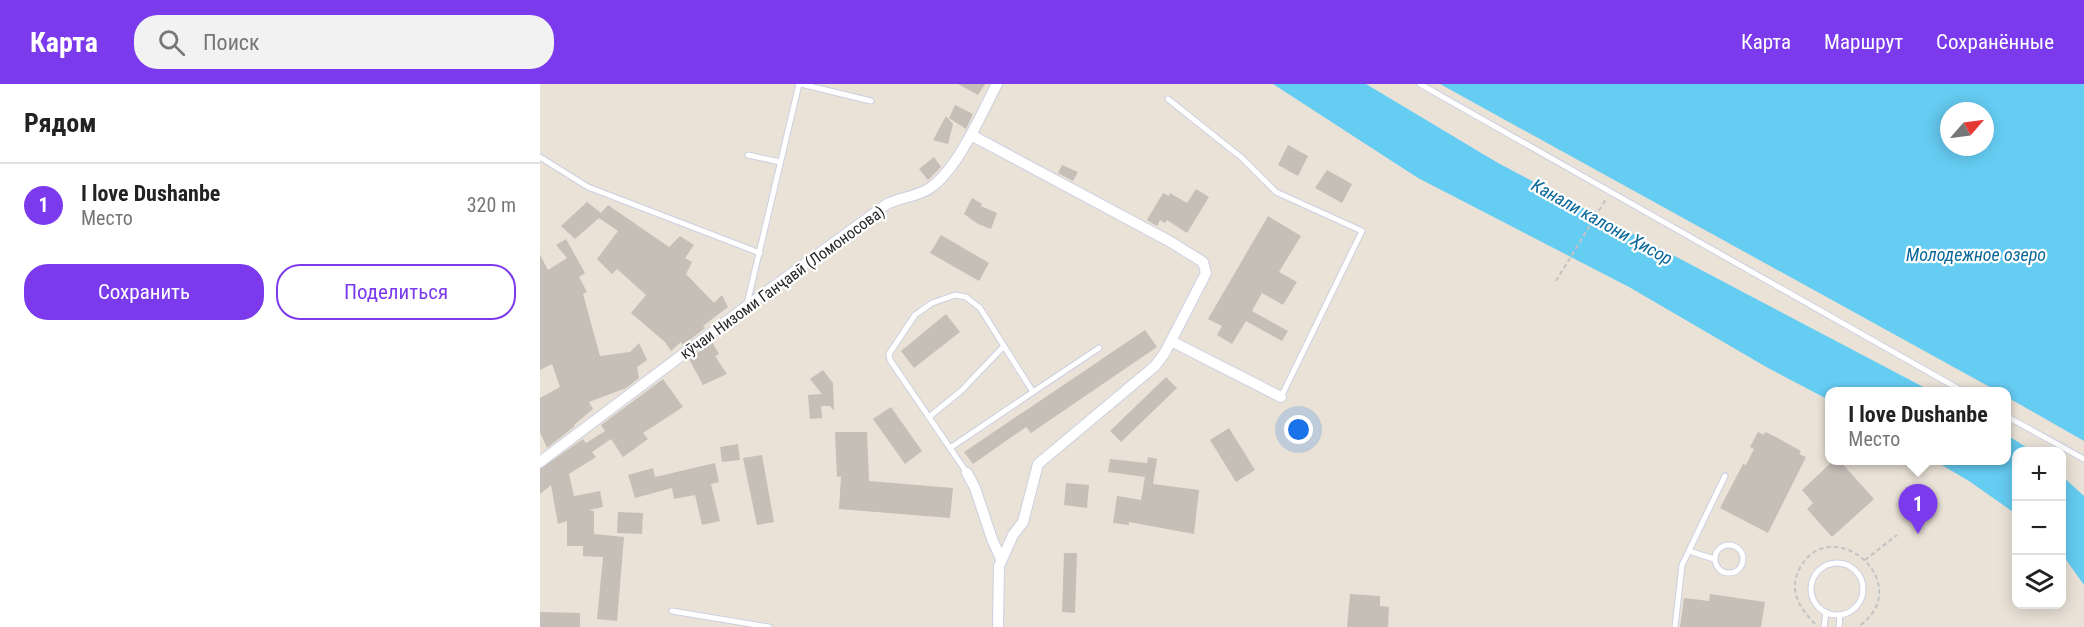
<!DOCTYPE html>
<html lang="ru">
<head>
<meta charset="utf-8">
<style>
  body { margin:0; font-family:"Roboto Condensed",sans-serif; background:#f2f2f2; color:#222 }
  .controls { position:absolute; right:18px; bottom:18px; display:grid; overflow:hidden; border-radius:12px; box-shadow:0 3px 15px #0003 }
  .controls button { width:54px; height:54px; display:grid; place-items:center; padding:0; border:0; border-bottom:2px solid #e0e0e0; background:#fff; color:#222; font:30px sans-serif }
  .compass { position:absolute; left:1400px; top:18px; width:54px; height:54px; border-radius:50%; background:#fff; box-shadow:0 3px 15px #0003; rotate:62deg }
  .you { position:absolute; left:759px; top:346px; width:21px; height:21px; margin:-15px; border:4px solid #fff; border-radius:50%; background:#1a73e8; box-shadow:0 0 0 9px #1a73e833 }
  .badge { display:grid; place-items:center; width:39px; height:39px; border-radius:50%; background:#7c3aed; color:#fff; font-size:20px; font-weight:700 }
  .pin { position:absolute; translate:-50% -50px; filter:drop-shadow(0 2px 3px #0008) }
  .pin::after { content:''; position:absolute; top:32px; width:21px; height:18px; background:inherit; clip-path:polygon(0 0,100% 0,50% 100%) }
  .popup { position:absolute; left:1285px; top:303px; width:186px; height:78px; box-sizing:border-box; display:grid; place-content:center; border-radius:12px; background:#fff; filter:drop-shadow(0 2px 4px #0005); font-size:20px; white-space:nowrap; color:#767676 }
  .popup b { font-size:22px; color:#222 }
  .popup::after { content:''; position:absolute; left:50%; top:100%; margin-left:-12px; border:12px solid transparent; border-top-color:#fff }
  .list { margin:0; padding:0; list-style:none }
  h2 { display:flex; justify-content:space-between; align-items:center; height:78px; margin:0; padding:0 24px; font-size:26px }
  h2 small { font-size:20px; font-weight:400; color:#767676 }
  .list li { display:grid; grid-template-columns:39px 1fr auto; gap:18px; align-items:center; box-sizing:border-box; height:84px; padding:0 24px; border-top:2px solid #e0e0e0 }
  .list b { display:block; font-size:22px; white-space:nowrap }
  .list p { margin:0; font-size:20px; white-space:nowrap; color:#767676 }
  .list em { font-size:20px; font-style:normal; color:#767676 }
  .actions { display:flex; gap:12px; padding:18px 24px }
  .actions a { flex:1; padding:14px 0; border:2px solid #7c3aed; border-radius:24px; text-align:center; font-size:21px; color:#7c3aed }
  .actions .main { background:#7c3aed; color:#fff }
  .icon { flex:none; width:33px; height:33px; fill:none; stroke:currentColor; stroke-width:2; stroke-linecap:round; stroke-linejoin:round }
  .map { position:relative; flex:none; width:1544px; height:543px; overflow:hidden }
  header { display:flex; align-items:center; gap:36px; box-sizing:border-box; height:84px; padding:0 30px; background:#7c3aed; color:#fff }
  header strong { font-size:28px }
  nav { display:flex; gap:33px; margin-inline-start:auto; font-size:21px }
  .search { width:420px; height:54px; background:#f2f2f2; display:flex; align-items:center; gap:15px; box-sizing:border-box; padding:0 21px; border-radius:24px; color:#767676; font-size:22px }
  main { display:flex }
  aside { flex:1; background:#fff }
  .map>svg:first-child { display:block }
  .water { fill:#65ccf2; fill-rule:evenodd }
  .building { fill:#c5bfb7 }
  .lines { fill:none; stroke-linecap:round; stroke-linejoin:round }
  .service-casing { stroke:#ccd0e1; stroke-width:7 }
  .minor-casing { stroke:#ccd0e1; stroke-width:12 }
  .path { stroke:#c3c3c3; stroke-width:2; stroke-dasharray:4.5 3; stroke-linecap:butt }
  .service { stroke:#fff; stroke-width:5 }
  .minor { stroke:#fff; stroke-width:10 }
  .labels { text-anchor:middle; stroke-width:4.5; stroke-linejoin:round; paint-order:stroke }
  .street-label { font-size:16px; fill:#272727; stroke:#fff }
  .water-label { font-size:18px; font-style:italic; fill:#096799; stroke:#fff }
</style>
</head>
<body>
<header>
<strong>Карта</strong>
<div class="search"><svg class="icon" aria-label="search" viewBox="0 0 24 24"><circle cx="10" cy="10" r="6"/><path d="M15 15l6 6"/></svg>Поиск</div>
<nav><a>Карта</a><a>Маршрут</a><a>Сохранённые</a></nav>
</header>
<main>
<aside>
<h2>Рядом<small></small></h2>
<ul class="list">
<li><span class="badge">1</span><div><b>I love Dushanbe</b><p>Место</p></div><em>320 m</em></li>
</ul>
<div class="actions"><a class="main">Сохранить</a><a>Поделиться</a></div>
</aside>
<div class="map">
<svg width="1544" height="543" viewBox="0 0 1544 543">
  <rect width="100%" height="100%" fill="#eae2d7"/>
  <!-- water -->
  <g class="water">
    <polygon points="733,0 826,0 958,79 1391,307 1290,308 1289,316 1228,284 1089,203 878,94"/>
    <path d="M 900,0 L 1544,0 L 1544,357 L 1467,313 L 1466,308 L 1457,307 ZM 1409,27 L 1445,27 L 1445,63 L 1409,63 Z"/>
    <polygon points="1467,351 1492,367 1476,368 1476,430 1429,397 1395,377 1466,376"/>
    <polygon points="1522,392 1544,412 1544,501 1522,470"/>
  </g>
  <!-- building -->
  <g class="building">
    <polygon points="418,0 445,0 438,11"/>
    <polygon points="415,21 433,30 426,45 409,34"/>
    <polygon points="406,32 413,40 408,60 393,56"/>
    <polygon points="748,61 768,72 758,92 738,81"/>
    <polygon points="394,73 401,83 388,96 379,85"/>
    <polygon points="522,81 538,88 533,97 518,89"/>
    <polygon points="787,86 812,100 802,119 775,104"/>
    <polygon points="656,105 669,113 647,149 627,136 625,139 620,136 617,142 607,136 623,109 629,112 630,109 647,119"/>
    <polygon points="432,114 442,120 441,122 457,129 451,145 438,140 424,130"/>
    <polygon points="47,118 61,129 68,121 129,163 140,152 154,161 145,174 152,178 146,190 174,219 182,211 188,223 163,242 165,244 143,261 141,258 131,267 125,258 91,229 106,211 77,185 72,190 57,175 78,147 59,134 35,155 21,142"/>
    <polygon points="728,132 761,152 739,188 757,198 743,221 722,209 712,227 748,247 742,257 706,237 692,260 677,251 682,242 668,235"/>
    <polygon points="401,151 449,179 439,197 390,169"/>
    <polygon points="26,155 45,189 39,193 47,208 43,210 60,272 90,268 99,259 107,276 97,283 99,294 86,304 49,318 53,325 34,341 35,342 7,364 0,348 0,314 20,303 12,280 0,286 0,171 8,186 27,174 16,161"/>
    <polygon points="406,230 420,248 374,284 361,267"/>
    <polygon points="605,246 617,263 491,349 486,343 433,380 424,368"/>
    <polygon points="172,258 179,270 175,272 187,290 163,301 149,275"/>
    <polygon points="283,286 293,299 294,327 290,322 281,322 282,334 270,335 268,311 282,310 270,295"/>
    <polygon points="626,293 637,304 581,358 570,347"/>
    <polygon points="123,295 143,323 103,349 108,355 83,373 71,355 52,368 56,373 29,390 34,412 60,407 63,423 49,426 54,427 54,450 84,453 77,537 57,535 63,473 43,472 43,462 27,462 27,437 18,440 11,401 0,410 0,385 43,355 46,359 65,347 61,341"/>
    <polygon points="351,323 382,367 365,380 333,335"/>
    <polygon points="689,344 715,386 696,398 670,356"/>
    <polygon points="295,348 327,348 329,397 413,404 410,434 299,425 301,392 297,393"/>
    <polygon points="1218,348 1224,351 1225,348 1234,352 1261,367 1259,370 1266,373 1228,449 1180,424 1203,380 1206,381 1214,365 1210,363"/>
    <polygon points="198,360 200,376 182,378 180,363"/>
    <polygon points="222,371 234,438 217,441 203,374"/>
    <polygon points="608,373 617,375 613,400 659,406 654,450 589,438 589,441 573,439 577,412 601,416 605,393 568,388 570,375 607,379"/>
    <polygon points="1294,376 1299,376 1334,415 1292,453 1267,425 1273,419 1262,406"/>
    <polygon points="175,379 179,398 171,400 180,437 162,441 155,411 134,415 132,404 95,414 88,391 113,384 115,393"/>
    <polygon points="526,399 549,401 547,424 524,421"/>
    <polygon points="78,428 103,429 102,450 77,449"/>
    <polygon points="524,469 537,469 535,529 522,528"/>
    <polygon points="810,510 840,512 840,522 849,523 848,543 807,543"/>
    <polygon points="1170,510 1225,518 1221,543 1140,543 1144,514 1169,517"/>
    <polygon points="0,528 40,529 40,543 0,543"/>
  </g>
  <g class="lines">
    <defs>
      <g id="service">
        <polyline points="261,0 331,17"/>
        <polyline points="880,0 1424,308"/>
        <polyline points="628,15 702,74 736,108 822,147 741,313"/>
        <polyline points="208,71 240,78"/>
        <polyline points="0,73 48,103 220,169"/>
        <polyline points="207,220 259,0"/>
        <polyline points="493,308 559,264"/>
        <polyline points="1466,332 1544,375"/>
        <polyline points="389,333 421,307 464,262"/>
        <polyline points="410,364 493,308 440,224 426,213 415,211 392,219 375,231 349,270 350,276 427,389"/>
        <circle cx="1189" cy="475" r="14"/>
        <polyline points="1149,467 1174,475"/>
        <circle cx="1297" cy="505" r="26"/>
        <polyline points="132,527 229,543"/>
        <polyline points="1135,543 1142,481 1185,392"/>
        <polyline points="1284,543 1286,528"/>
        <polyline points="1299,543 1300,531"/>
      </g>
      <g id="minor">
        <polyline points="431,51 629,157 663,178 666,189 631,257"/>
        <path d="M 0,378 L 207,222 L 347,120 C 361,113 377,113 390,104 C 418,85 441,30 457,0"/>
        <polyline points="427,389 435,404 452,455 461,475"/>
        <polyline points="458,543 459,482 473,451 483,438 498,380 615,282 624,270 631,257 741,313"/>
      </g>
    </defs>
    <!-- service casing -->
    <use href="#service" class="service-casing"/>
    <!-- minor casing -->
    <use href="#minor" class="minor-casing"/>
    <!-- path -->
    <g class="path">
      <polyline points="1016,197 1066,115"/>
      <polyline points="1325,476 1357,451"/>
      <path d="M 1275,540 C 1261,525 1249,509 1258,488 C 1287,423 1381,499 1318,543"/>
    </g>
    <!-- service -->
    <use href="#service" class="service"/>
    <!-- minor -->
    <use href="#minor" class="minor"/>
  </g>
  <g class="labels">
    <!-- street labels -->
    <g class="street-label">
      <text transform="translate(242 198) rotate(-36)" y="6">кӯчаи Низоми Ганҷавӣ (Ломоносова)</text>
    </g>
    <!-- water labels -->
    <g class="water-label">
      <text transform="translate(1062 138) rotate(29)" y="6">Канали калони Ҳисор</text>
      <text x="1436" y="177">Молодежное озеро</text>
    </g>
  </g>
</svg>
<div class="controls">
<button>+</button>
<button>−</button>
<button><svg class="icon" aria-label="layers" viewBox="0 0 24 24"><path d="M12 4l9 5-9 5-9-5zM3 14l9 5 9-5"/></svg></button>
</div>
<svg class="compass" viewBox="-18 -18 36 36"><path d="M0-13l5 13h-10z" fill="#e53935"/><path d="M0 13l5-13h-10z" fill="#767676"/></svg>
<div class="you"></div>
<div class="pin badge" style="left:1378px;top:450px">1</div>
<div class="popup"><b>I love Dushanbe</b>Место</div>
</div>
</main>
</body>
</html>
